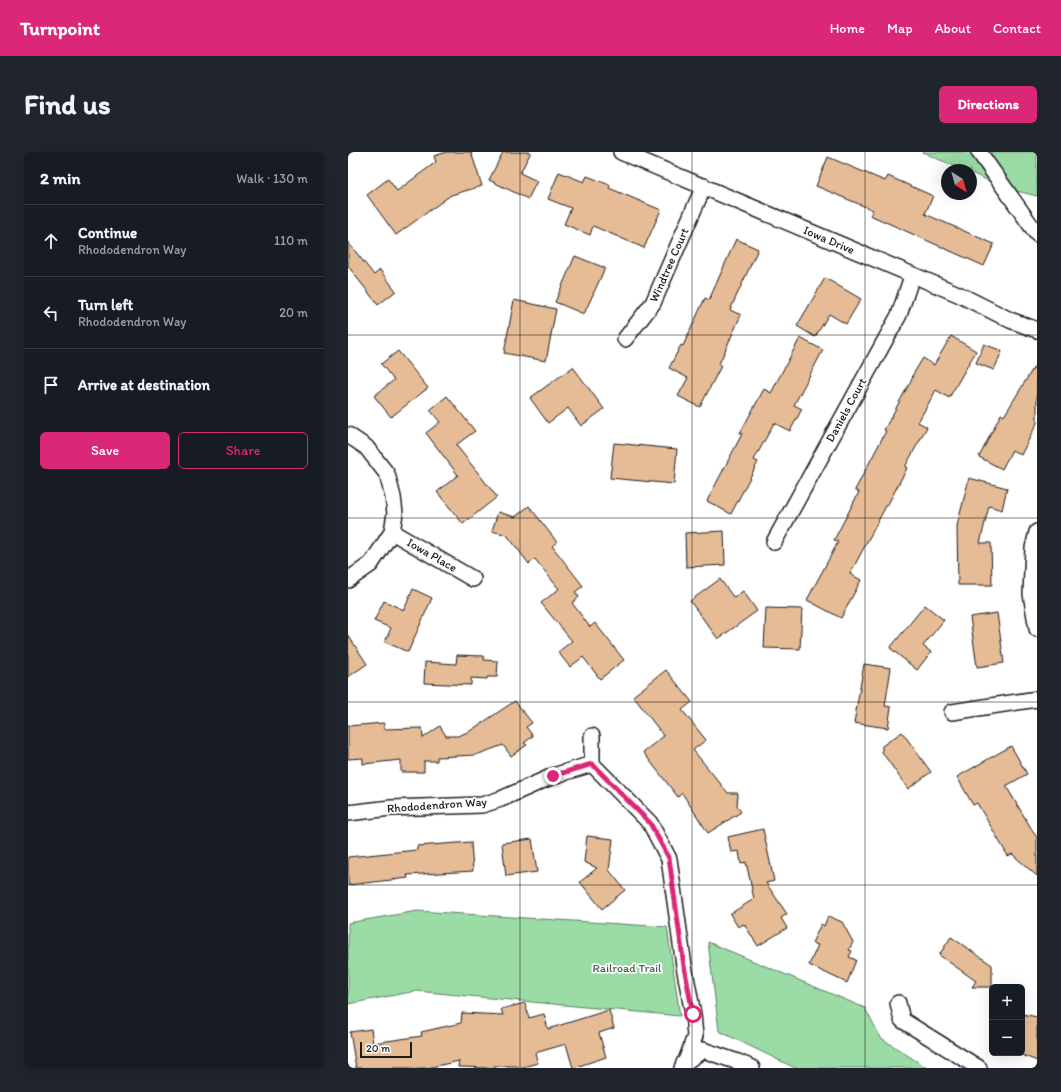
<!DOCTYPE html>
<html lang="en">
<head>
<meta charset="utf-8">
<style>
  body { margin:0; font-family:Itim,sans-serif; background:#20242c; color:#f1f3f6 }
  .controls { position:absolute; right:12px; bottom:12px; display:grid; overflow:hidden; border-radius:6px; box-shadow:0 4px 16px #0002 }
  .controls button { width:36px; height:36px; display:grid; place-items:center; padding:0; border:0; border-bottom:1px solid #363941; background:#171b24; color:#f1f3f6; font:20px sans-serif }
  .compass { position:absolute; left:593px; top:12px; width:36px; height:36px; border-radius:50%; background:#171b24; box-shadow:0 4px 16px #0002; rotate:143deg }
  .scale { position:absolute; left:12px; bottom:10px; width:52px; box-sizing:border-box; padding-left:4px; border:2px solid #1c1c1c; border-top:0; font-size:11px; line-height:14px; white-space:nowrap; color:#1c1c1c; -webkit-text-stroke:3px #fff; paint-order:stroke }
  .stop { position:absolute; width:12px; height:12px; margin:-9px; border:3px solid #db2777; border-radius:50%; background:#fff }
  .stop.end { background:#db2777; border-color:#fff; box-shadow:0 1px 4px #0008 }
  .list { margin:0; padding:0; list-style:none }
  h2 { display:flex; justify-content:space-between; align-items:center; height:52px; margin:0; padding:0 16px; font-size:17px }
  h2 small { font-size:13px; font-weight:400; color:#9ea1a6 }
  .list li { display:grid; grid-template-columns:26px 1fr auto; gap:12px; align-items:center; box-sizing:border-box; height:72px; padding:0 16px; border-top:1px solid #363941 }
  .list b { display:block; font-size:15px; white-space:nowrap }
  .list p { margin:0; font-size:13px; white-space:nowrap; color:#9ea1a6 }
  .list em { font-size:13px; font-style:normal; color:#9ea1a6 }
  .actions { display:flex; gap:8px; padding:12px 16px }
  .actions a { flex:1; padding:9px 0; border:1px solid #db2777; border-radius:6px; text-align:center; font-size:14px; color:#db2777 }
  .actions .main { background:#db2777; color:#fff }
  .icon { flex:none; width:22px; height:22px; fill:none; stroke:currentColor; stroke-width:2; stroke-linecap:round; stroke-linejoin:round }
  .map { position:relative; flex:none; width:689px; height:916px; overflow:hidden; border-radius:6px }
  header { display:flex; align-items:center; gap:24px; box-sizing:border-box; height:56px; padding:0 20px; background:#db2777; color:#fff }
  header strong { font-size:19px }
  nav { display:flex; gap:22px; margin-inline-start:auto; font-size:14px }
  .intro { display:flex; align-items:center; justify-content:space-between; box-sizing:border-box; height:96px; padding:0 24px }
  h1 { margin:0; font-size:28px }
  .button { padding:10px 18px; border-radius:6px; background:#db2777; color:#fff; font-size:14px; font-weight:700 }
  main { display:flex; gap:24px; padding:0 24px }
  aside { flex:1; background:#171b24; border-radius:6px; box-shadow:0 4px 16px #0002 }
  .map>svg:first-child { display:block }
  .green { fill:#9bdca6; stroke:#5c7c61 }
  .building { fill:#e6bc96; stroke:#1c1c1c }
  .lines { fill:none; stroke-linecap:round; stroke-linejoin:round }
  .street-casing { stroke:#1c1c1c; stroke-width:18 }
  .street { stroke:#fff; stroke-width:15 }
  .route { stroke:#db2777; stroke-width:5 }
  .grid { fill:none; stroke:#1c1c1c; stroke-width:1; stroke-opacity:0.55 }
  .labels { text-anchor:middle; stroke-width:3.5; stroke-linejoin:round; paint-order:stroke }
  .street-label { font-size:12px; fill:#1c1c1c; stroke:#fff }
  .park-label { font-size:12px; fill:#485f4c; stroke:#fff }
</style>
</head>
<body>
<header>
<strong>Turnpoint</strong>
<nav><a>Home</a><a>Map</a><a>About</a><a>Contact</a></nav>
</header>
<div class="intro"><h1>Find us</h1><a class="button">Directions</a></div>
<main>
<aside>
<h2>2 min<small>Walk · 130 m</small></h2>
<ul class="list">
<li><svg class="icon" aria-label="ahead" viewBox="0 0 24 24"><path d="M12 20V5M6 11l6-6 6 6"/></svg><div><b>Continue</b><p>Rhododendron Way</p></div><em>110 m</em></li>
<li><svg class="icon" aria-label="left" viewBox="0 0 24 24"><path d="M17 20v-9H6M10 6l-5 5 5 5"/></svg><div><b>Turn left</b><p>Rhododendron Way</p></div><em>20 m</em></li>
<li><svg class="icon" aria-label="arrive" viewBox="0 0 24 24"><path d="M6 21V4h12l-3 4 3 4H6"/></svg><div><b>Arrive at destination</b></div></li>
</ul>
<div class="actions"><a class="main">Save</a><a>Share</a></div>
</aside>
<div class="map">
<svg width="689" height="916" viewBox="0 0 689 916">
  <rect width="100%" height="100%" fill="#fff"/>
  <filter id="ink" filterUnits="userSpaceOnUse"><feTurbulence type="fractalNoise" baseFrequency=".025" numOctaves="2"/><feDisplacementMap in="SourceGraphic" scale="8" xChannelSelector="R" yChannelSelector="G"/><feConvolveMatrix kernelMatrix="1 2 1 2 8 2 1 2 1" color-interpolation-filters="sRGB"/></filter>
  <g filter="url(#ink)">
    <!-- green -->
    <g class="green">
      <polygon points="574,0 689,0 689,44 657,36 623,21 623,18 615,18"/>
      <polygon points="69,759 319,775 332,864 68,839 0,852 0,771"/>
      <polygon points="360,790 517,856 533,886 579,916 447,916 371,879"/>
    </g>
    <!-- building -->
    <g class="building">
      <polygon points="99,0 123,0 134,34 103,43 48,83 19,43 40,27 49,39 88,10 86,4"/>
      <polygon points="155,0 183,0 172,21 189,29 180,47 141,28"/>
      <polygon points="480,5 537,29 540,24 585,44 577,62 646,92 636,114 522,63 525,58 468,34"/>
      <polygon points="211,20 236,30 239,24 262,33 261,36 313,58 296,96 245,74 242,83 216,72 223,56 200,47"/>
      <polygon points="388,87 410,97 382,158 393,163 371,212 373,214 352,255 330,244 340,226 321,216 333,193 335,194 357,146 361,148"/>
      <polygon points="0,90 26,123 32,118 48,139 30,153 0,114"/>
      <polygon points="227,104 257,116 236,162 207,150"/>
      <polygon points="477,126 513,147 498,172 481,162 467,185 449,174"/>
      <polygon points="166,148 208,157 198,209 156,201"/>
      <polygon points="603,184 628,199 601,246 588,238 570,270 579,275 557,315 559,316 539,354 538,354 502,422 513,428 493,466 459,448 490,390 486,388 511,340 507,338 538,279 536,278 565,225 564,224 575,206 586,213"/>
      <polygon points="452,186 475,198 446,253 454,257 442,279 426,271 406,308 410,310 383,362 359,349 394,282 392,281 416,237 423,241"/>
      <polygon points="636,192 654,199 646,218 628,211"/>
      <polygon points="50,199 80,236 43,265 26,244 46,228 33,212"/>
      <polygon points="689,210 689,271 673,303 664,298 654,317 631,305 653,262 656,264"/>
      <polygon points="225,215 256,257 233,274 220,256 200,271 182,246"/>
      <polygon points="99,244 127,279 108,293 149,345 115,372 89,340 110,323 78,281 92,270 82,258"/>
      <polygon points="266,291 329,297 326,332 262,326"/>
      <polygon points="621,326 659,336 654,358 641,354 632,391 643,391 644,433 610,433 609,374"/>
      <polygon points="181,354 209,390 204,394 235,434 227,440 231,445 224,451 242,475 247,471 276,508 252,527 235,505 222,515 210,500 224,489 193,451 211,437 187,407 181,412 159,383 144,379 150,360 167,365"/>
      <polygon points="376,379 377,413 338,415 337,381"/>
      <polygon points="372,427 386,446 395,439 409,459 370,487 342,449"/>
      <polygon points="65,437 84,446 60,500 37,490 43,476 26,469 36,449 56,458"/>
      <polygon points="577,453 596,468 575,494 583,500 569,518 542,496"/>
      <polygon points="418,456 454,457 452,497 416,496"/>
      <polygon points="649,461 656,511 629,515 622,465"/>
      <polygon points="0,483 19,512 0,525"/>
      <polygon points="109,503 136,504 136,508 150,509 149,525 139,525 139,527 123,526 123,533 76,531 77,510 108,512"/>
      <polygon points="516,512 543,516 537,554 543,555 540,576 506,571"/>
      <polygon points="318,518 344,550 334,558 358,588 345,598 380,641 390,641 389,654 393,660 360,681 334,641 330,645 295,600 316,584 285,544"/>
      <polygon points="167,549 184,571 178,575 185,584 176,591 179,593 163,604 155,593 128,603 89,605 89,609 76,609 76,620 53,620 53,608 15,612 15,606 0,607 0,574 36,571 36,577 74,576 75,586 92,574 98,584 110,584 122,579"/>
      <polygon points="554,580 583,620 560,637 534,600 534,594"/>
      <polygon points="663,594 679,622 658,634 689,686 689,724 664,702 660,704 629,651 625,653 609,625"/>
      <polygon points="415,677 426,729 418,731 439,762 433,766 439,776 410,794 396,772 390,775 382,762 406,747 398,710 393,712 391,699 383,700 380,685"/>
      <polygon points="239,684 265,687 261,718 277,738 254,757 232,730 249,716 236,710"/>
      <polygon points="184,687 189,720 158,724 154,691"/>
      <polygon points="123,690 125,719 59,723 60,726 0,733 0,705 69,698 69,694"/>
      <polygon points="480,764 494,770 505,790 501,798 504,799 501,805 508,808 499,831 461,813 470,793 464,791 473,772 476,774"/>
      <polygon points="603,785 644,813 644,835 624,835 628,829 591,803"/>
      <polygon points="177,851 181,866 196,862 200,877 261,858 266,876 251,881 258,905 225,916 218,892 187,901 190,911 171,916 169,914 146,914 146,916 110,915 111,909 79,916 8,916 2,880 23,877 25,891 74,884 73,880 113,871 114,861 155,863 153,857"/>
      <polygon points="674,862 689,865 689,909 674,903"/>
    </g>
    <g class="lines">
      <defs>
        <g id="street">
          <polyline points="273,0 610,142 662,168 689,178"/>
          <polyline points="631,0 689,82"/>
          <polyline points="277,187 305,151 356,34"/>
          <polyline points="0,283 18,295 39,322 45,345 47,361 44,380 23,412 0,428"/>
          <polyline points="44,380 125,427"/>
          <polyline points="689,380 685,396 683,442 689,477"/>
          <polyline points="426,390 551,163 564,124"/>
          <polyline points="604,560 689,547"/>
          <polyline points="244,584 244,612"/>
          <polyline points="0,661 43,656 134,653 153,647 205,624 244,612 302,671 321,707 336,814 345,862 347,884 338,909 334,916"/>
          <polyline points="550,851 554,868 631,916"/>
          <polyline points="336,911 355,898 390,910 404,916"/>
        </g>
      </defs>
      <!-- street casing -->
      <use href="#street" class="street-casing"/>
      <!-- street -->
      <use href="#street" class="street"/>
    </g>
  </g>
  <g class="lines" filter="url(#ink)">
    <!-- route -->
    <polyline class="route" points="205,624 244,612 302,671 321,706 336,814 345,862"/>
  </g>
  <!-- grid -->
  <path class="grid" d="M 172,0 L 172,916M 344,0 L 344,916M 517,0 L 517,916M 0,183 L 689,183M 0,366 L 689,366M 0,550 L 689,550M 0,733 L 689,733"/>
  <g class="labels">
    <!-- street labels -->
    <g class="street-label">
      <text transform="translate(481 88) rotate(23)" y="4">Iowa Drive</text>
      <text transform="translate(321 113) rotate(-66)" y="4">Windtree Court</text>
      <text transform="translate(498 258) rotate(-61)" y="4">Daniels Court</text>
      <text transform="translate(84 403) rotate(30)" y="4">Iowa Place</text>
      <text transform="translate(89 653) rotate(-4)" y="4">Rhododendron Way</text>
    </g>
    <!-- park labels -->
    <g class="park-label">
      <text x="279" y="820">Railroad Trail</text>
    </g>
  </g>
</svg>
<div class="controls">
<button>+</button>
<button>−</button>
</div>
<svg class="compass" viewBox="-18 -18 36 36"><path d="M0-13l5 13h-10z" fill="#e53935"/><path d="M0 13l5-13h-10z" fill="#9ea1a6"/></svg>
<div class="scale">20 m</div>
<div class="stop" style="left:345px;top:862px"></div>
<div class="stop end" style="left:205px;top:624px"></div>
</div>
</main>
</body>
</html>
